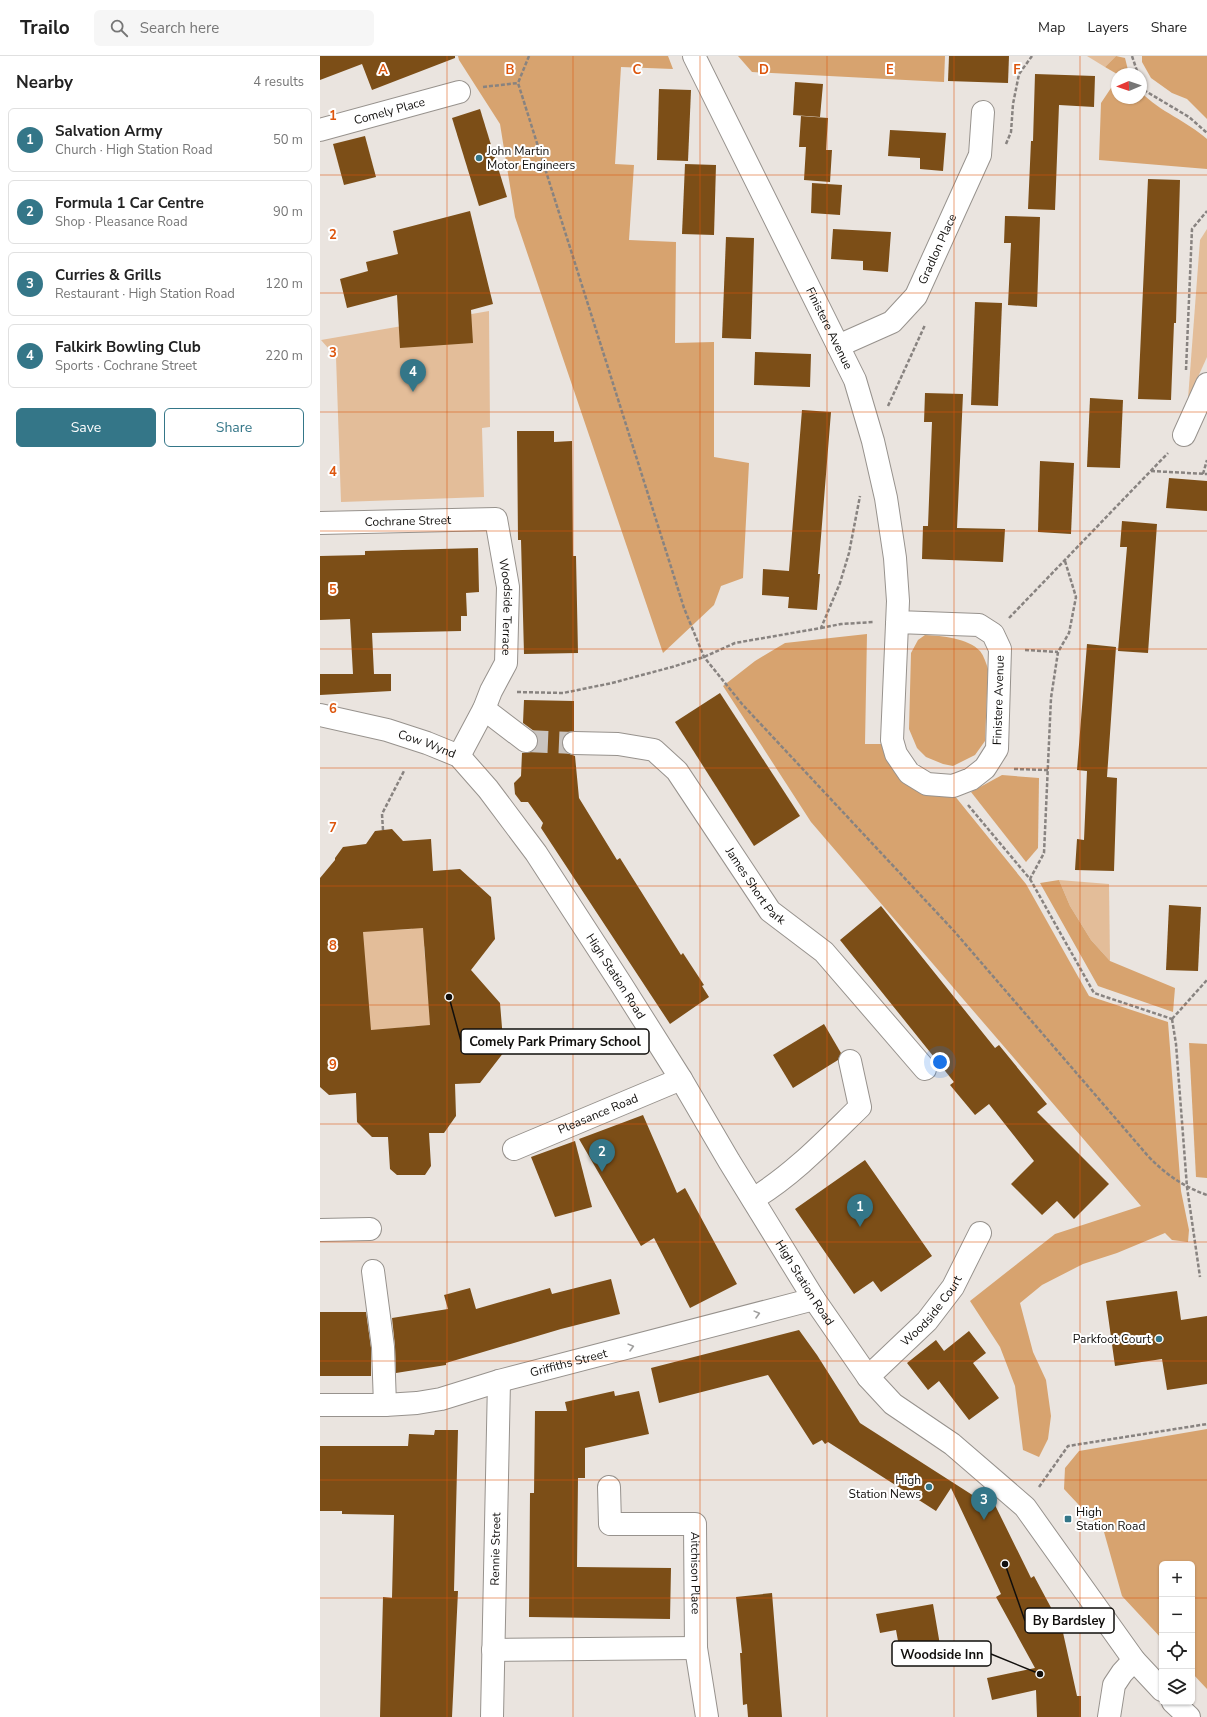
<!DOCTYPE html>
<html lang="en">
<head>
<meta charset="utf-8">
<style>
  body { margin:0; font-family:"Nunito Sans",sans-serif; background:#f6f6f6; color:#222 }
  .controls { position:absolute; right:12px; bottom:12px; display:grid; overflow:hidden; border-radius:6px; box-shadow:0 1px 3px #0004 }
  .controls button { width:36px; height:36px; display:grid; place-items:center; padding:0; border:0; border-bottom:1px solid #e0e0e0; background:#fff; color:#222; font:20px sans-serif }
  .compass { position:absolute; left:791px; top:12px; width:36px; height:36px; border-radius:50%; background:#fff; box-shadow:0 1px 3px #0004; rotate:268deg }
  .you { position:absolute; left:620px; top:1006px; width:14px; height:14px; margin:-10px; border:3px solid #fff; border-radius:50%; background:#1a73e8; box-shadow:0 0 0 6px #1a73e833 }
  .badge { display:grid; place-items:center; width:26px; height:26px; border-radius:50%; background:#347688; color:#fff; font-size:13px; font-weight:700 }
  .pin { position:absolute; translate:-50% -33px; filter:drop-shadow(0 1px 2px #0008) }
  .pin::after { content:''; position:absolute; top:21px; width:14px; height:12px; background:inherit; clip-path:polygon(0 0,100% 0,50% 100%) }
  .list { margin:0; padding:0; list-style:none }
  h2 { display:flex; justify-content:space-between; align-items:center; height:52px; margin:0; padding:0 16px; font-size:17px }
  h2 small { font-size:13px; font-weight:400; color:#767676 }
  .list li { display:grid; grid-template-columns:26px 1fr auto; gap:12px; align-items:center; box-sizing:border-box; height:64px; margin:0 8px 8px; padding:0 8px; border:1px solid #e0e0e0; border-radius:6px }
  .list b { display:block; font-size:15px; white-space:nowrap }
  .list p { margin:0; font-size:13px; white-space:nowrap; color:#767676 }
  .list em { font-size:13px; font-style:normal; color:#767676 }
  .actions { display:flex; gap:8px; padding:12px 16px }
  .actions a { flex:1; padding:9px 0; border:1px solid #347688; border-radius:6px; text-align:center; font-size:14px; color:#347688 }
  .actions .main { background:#347688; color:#fff }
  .icon { flex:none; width:22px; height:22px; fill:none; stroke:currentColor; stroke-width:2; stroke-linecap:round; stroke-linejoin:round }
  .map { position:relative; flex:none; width:887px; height:1661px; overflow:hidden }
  header { display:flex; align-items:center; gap:24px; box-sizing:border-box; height:56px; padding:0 20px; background:#fff; border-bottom:1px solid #e0e0e0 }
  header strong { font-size:19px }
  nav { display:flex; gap:22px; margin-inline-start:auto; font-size:14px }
  .search { width:280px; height:36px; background:#f6f6f6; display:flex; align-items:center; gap:10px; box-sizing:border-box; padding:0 14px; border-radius:6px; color:#767676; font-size:15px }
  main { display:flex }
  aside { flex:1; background:#fff }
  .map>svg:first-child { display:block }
  .green { fill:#e3bd99 }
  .forest { fill:#d7a36f }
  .building { fill:#7c4e17; fill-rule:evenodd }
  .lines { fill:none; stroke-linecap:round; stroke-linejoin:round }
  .minor-tunnel { stroke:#c9c4c0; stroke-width:22; stroke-dasharray:22 11; stroke-linecap:butt }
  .minor-casing { stroke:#97928d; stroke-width:24 }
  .major-casing { stroke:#97928d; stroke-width:24 }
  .path { stroke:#888380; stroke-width:2.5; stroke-dasharray:4 2; stroke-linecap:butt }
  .minor { stroke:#fff; stroke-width:22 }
  .major { stroke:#fff; stroke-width:22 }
  .oneway { stroke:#a09f9e }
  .grid { fill:none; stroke:#dd550c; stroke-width:1; stroke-opacity:0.55 }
  .poi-dot { fill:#347688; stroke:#fff; stroke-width:1.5 }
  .labels { text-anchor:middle; stroke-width:4; stroke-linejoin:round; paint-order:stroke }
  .street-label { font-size:12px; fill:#110f0d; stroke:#fff }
  .poi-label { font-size:12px; fill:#110f0d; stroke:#fff; text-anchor:start }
  .grid-label { font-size:13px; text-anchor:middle; font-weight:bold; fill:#dd550c; stroke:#fff; stroke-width:4; stroke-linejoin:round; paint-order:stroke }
  .leader { fill:none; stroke:#110f0d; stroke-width:1.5 }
  .callout-dot { fill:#110f0d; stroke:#fff; stroke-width:1.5 }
  .callout { fill:#fff; stroke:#110f0d; stroke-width:1.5 }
  .callout-label { font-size:13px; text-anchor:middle; font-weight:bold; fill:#110f0d }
</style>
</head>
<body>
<header>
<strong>Trailo</strong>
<div class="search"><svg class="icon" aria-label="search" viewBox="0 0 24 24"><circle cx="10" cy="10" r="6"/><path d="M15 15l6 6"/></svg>Search here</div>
<nav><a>Map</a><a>Layers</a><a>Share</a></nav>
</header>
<main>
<aside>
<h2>Nearby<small>4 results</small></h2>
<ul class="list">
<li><span class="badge">1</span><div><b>Salvation Army</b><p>Church · High Station Road</p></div><em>50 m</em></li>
<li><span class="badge">2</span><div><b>Formula 1 Car Centre</b><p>Shop · Pleasance Road</p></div><em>90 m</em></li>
<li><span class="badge">3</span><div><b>Curries &amp; Grills</b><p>Restaurant · High Station Road</p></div><em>120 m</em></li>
<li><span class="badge">4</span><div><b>Falkirk Bowling Club</b><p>Sports · Cochrane Street</p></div><em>220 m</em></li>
</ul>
<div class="actions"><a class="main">Save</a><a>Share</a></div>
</aside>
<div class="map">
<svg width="887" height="1661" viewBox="0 0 887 1661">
  <rect width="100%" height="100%" fill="#eae4df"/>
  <!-- green -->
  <g class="green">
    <polygon points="767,0 796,0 785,11"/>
    <polygon points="887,173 887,301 868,343 880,184"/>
    <polygon points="169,255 170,371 162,372 164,441 21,446 16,301 1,284"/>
    <polygon points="739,824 789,828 790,905 771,884 750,850"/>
    <polygon points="91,852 115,876 104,891 110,959 123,972 102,976 95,970 69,973 49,1001 28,881 51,855 53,875 92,873"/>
  </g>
  <!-- forest -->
  <g class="forest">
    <polygon points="138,0 348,0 353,13 301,11 295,108 314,109 309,184 356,186 355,287 394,286 394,401 429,407 423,522 401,530 394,549 343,597 195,161 180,68 139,4"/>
    <polygon points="418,0 625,0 624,26 432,16"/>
    <polygon points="796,0 805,2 809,18 797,18 785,11"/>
    <polygon points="822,0 887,0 887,63 867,43 852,37 831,22 822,6"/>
    <path d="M 797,23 L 797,42 L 821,42 L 821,36 C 840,56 867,65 887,83 L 887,113 L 779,104 L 781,47 Z"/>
    <polygon points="547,578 545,688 564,688 634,739 706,828 769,940 848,966 861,1135 869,1174 868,1186 852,1184 845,1177 797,1197 763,1208 722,1229 700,1247 713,1296 726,1324 731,1360 728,1383 719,1401 703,1394 695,1330 680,1291 650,1245 735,1178 821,1150 491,766 403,630 435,605 465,587"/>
    <path d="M 605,579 C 622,580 648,582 660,595 C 664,600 666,607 668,613 L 665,685 L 655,699 L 633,710 L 623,708 L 606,701 L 597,692 L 589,673 L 591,597 L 598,584 Z"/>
    <polygon points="682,719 719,722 718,792 706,806 651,736"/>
    <polygon points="739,824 750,850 771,884 790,905 855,932 853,956 778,930 720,827"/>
    <polygon points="869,987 887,988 887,1122 876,1121"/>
    <polygon points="887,1373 887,1633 872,1617 872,1508 842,1508 842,1583 802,1540 784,1476 744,1433 745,1412 759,1395"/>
  </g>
  <!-- building -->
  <g class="building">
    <polygon points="0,0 135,0 135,2 52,34 42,8 0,24"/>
    <polygon points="629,0 689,0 688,27 628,25"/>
    <polygon points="715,18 775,20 774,51 739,49 735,154 708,153 711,85 713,85"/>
    <polygon points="475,26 503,28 500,61 473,59"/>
    <polygon points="339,33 371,34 368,105 337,104"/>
    <polygon points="160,53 187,141 159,150 132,62"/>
    <polygon points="481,60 508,62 506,94 512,94 510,126 484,124 486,91 479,91"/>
    <polygon points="570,74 626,77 623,115 600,113 600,102 568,100"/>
    <polygon points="45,80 56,121 24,129 13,88"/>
    <polygon points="365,108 396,109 394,179 362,178"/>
    <polygon points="828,123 860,124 856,267 854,267 851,344 818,343"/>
    <polygon points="492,127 522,129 520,159 491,157"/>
    <polygon points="150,155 173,248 151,254 153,287 80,292 77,239 27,252 20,223 48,215 46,206 78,198 73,175"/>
    <polygon points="685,160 720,161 717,251 688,249 691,187 684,187"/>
    <polygon points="513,173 571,176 568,216 543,214 543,205 511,203"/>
    <polygon points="406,181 434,182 431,283 402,282"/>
    <polygon points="655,246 682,247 678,350 651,349"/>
    <polygon points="435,296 491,298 490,331 434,329"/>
    <polygon points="605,337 643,338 637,472 685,473 683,506 602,503 603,470 608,470 612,366 604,366"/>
    <polygon points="770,342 803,344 800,412 767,411"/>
    <polygon points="482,354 511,356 498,518 500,518 497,554 468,552 469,541 442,539 443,513 469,515"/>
    <polygon points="197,375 234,375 234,386 252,385 253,500 256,500 258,597 204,598 201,484 198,484"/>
    <polygon points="720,405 754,407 751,478 718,476"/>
    <polygon points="849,422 887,425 887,455 846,452"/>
    <polygon points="802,465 837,468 828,597 798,595 807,491 800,491"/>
    <polygon points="158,492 159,536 146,537 147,560 141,560 141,575 52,577 54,618 71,618 71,635 0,639 0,618 33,618 30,563 0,564 0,500 45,499 45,495"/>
    <polygon points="767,588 796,591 787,721 797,722 794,815 755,814 757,783 764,784 767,715 757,714"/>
    <polygon points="400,637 480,760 434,790 355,666"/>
    <polygon points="204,644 254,645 254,675 248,676 244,680 242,687 243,693 247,697 255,700 259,742 297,804 300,802 361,899 363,897 384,929 382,930 389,941 350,968 221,772 223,767 208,746 201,746 195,738 194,727 201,720 202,697 211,696 216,692 218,686 217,680 214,675 203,667"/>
    <path d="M 72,773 L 83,785 L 111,783 L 113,815 L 140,813 L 171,841 L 175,883 L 151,914 L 180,947 L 184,996 L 160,1027 L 135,1028 L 136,1060 L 124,1077 L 109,1077 L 111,1110 L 105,1119 L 77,1119 L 70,1113 L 68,1081 L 52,1081 L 37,1066 L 36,1037 L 9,1039 L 0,1031 L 0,822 L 15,804 L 15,802 L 23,791 L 46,788 L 55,775 ZM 103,872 L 110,969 L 51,974 L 43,876 Z"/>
    <polygon points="849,849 881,851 878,915 846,914"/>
    <polygon points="561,850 675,992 679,989 727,1048 717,1056 789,1128 754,1163 737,1145 722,1159 691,1128 714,1105 669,1048 655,1059 630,1029 634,1026 520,884"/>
    <polygon points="504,968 521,997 518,1004 473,1032 453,999"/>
    <polygon points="323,1059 357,1137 365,1132 417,1228 370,1252 334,1182 321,1190 259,1083"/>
    <polygon points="255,1085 272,1151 235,1161 211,1101"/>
    <polygon points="545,1104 612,1200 561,1236 553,1225 534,1238 475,1153"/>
    <polygon points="291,1223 300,1258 241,1273 126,1307 126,1309 76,1317 75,1290 72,1262 128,1253 124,1239 150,1232 156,1253 230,1232 232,1238"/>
    <polygon points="857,1235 861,1264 887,1260 887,1328 847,1334 842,1303 795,1310 786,1245"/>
    <polygon points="0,1256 46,1256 51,1292 51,1320 0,1320"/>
    <polygon points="479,1274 497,1299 540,1367 668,1449 674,1447 711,1522 714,1520 742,1572 757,1640 761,1640 761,1661 717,1661 716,1634 672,1644 667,1622 715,1612 676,1541 681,1538 631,1432 616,1455 508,1386 505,1388 502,1384 493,1389 448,1319 339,1347 331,1312"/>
    <polygon points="649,1275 666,1297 653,1307 679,1342 649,1364 619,1325 608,1334 587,1307 616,1284 624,1295"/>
    <polygon points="294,1335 295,1340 319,1335 329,1378 265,1392 265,1422 258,1422 257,1511 351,1512 350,1563 209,1561 210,1437 214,1437 215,1355 247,1355 245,1346"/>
    <polygon points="115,1374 138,1374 134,1535 138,1535 132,1661 60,1661 63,1541 72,1542 74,1459 22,1458 22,1455 0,1455 0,1390 88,1390 89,1378 114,1379"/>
    <polygon points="452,1537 462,1661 428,1661 427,1648 423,1649 420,1597 422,1597 416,1541"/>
    <polygon points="613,1548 620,1589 580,1596 576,1574 560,1577 556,1558"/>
  </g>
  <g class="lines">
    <!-- minor-tunnel -->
    <polyline class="minor-tunnel" points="206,685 254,687"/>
    <defs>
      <g id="minor">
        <path id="s1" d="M 374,0 L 535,324 L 553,385 L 566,442 L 575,502 L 578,545 L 572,684 L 576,698 L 589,717 L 607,728 L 633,730 L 651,723 L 665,712 L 677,693 L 680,593 L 673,578 L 659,569 L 577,566"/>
        <path id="s2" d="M 0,74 L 139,36"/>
        <path id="s3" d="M 518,290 L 572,266 L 596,240 L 660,99 L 663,56"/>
        <polyline points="864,379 887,328"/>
        <path id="s4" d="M 0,467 L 176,463 L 188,531 L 186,607 L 171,635 L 164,653 L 139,700"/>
        <polyline points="164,653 206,685"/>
        <path id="s5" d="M 254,687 L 298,688 L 334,694 L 357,715 L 450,855 L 504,896 L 605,1013"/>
        <path id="s6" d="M 194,1093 L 361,1023"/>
        <path d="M 433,1143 C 473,1119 506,1084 540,1051 L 530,1005"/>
        <polyline points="0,1174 50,1173"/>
        <polyline points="53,1215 63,1291 65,1349"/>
        <path id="s7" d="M 548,1321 L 607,1265 L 633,1231 L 660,1177"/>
        <path id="s8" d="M 0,1349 L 65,1349 L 97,1347 L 121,1343 L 179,1325 L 494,1243"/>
        <path id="s9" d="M 289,1431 L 290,1468 L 375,1468 L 376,1592 L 387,1661"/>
        <polyline points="173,1594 376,1592"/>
        <path id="s10" d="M 172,1661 L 179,1325"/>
        <polyline points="789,1661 794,1629 802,1617 814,1604"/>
      </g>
      <g id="major">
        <path id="s11" d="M 0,659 L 67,674 L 107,687 L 139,700 L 168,733 L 216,797 L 301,928 L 361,1023 L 409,1105 L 494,1243 L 548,1321 L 573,1348 L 632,1388 L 705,1451 L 814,1604 L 842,1634"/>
        <polyline points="853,1646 869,1661"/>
      </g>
    </defs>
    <!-- minor casing -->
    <use href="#minor" class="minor-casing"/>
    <!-- major casing -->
    <use href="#major" class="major-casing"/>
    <!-- path -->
    <g class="path">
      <path d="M 209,0 L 198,27 L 364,552 L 384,601 L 422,648 L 634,875 L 828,1100 C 845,1118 864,1131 887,1139"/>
      <polyline points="812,0 818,18"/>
      <polyline points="821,29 822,33 869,61 887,77"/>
      <polyline points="163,31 198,27"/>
      <polyline points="686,88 691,76 693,48 699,18 712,0"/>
      <polyline points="866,314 872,173 887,155"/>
      <polyline points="568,350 605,269"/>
      <polyline points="831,415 887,418"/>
      <polyline points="883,418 887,404"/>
      <polyline points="689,562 848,397"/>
      <polyline points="501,572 521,568 554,566"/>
      <polyline points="705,594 738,596"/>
      <polyline points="197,636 243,637 292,627 352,611 384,601 415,587 501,572 520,527 529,497 540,440"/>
      <polyline points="694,713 728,714"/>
      <polyline points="648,749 710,823 724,797 731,642 738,596 749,577 756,541 745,505"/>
      <polyline points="63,774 62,758 84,715"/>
      <polyline points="710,823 774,937 852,963"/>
      <polyline points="852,963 856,988 867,1131 880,1221"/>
      <polyline points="852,963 887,924"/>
      <polyline points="719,1431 748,1390 887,1368"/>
    </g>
    <!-- minor -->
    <use href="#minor" class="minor"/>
    <!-- major -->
    <use href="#major" class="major"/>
  </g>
  <!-- one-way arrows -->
  <defs><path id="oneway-chevron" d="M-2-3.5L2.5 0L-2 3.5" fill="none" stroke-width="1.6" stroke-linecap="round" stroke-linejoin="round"/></defs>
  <g class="oneway">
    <use href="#oneway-chevron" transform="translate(437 1258) rotate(-15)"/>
    <use href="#oneway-chevron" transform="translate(311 1291) rotate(-15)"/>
  </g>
  <!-- grid -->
  <path class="grid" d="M 127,0 L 127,1661M 253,0 L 253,1661M 380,0 L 380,1661M 507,0 L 507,1661M 634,0 L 634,1661M 760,0 L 760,1661M 0,119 L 887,119M 0,237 L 887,237M 0,356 L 887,356M 0,475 L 887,475M 0,593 L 887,593M 0,712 L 887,712M 0,830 L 887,830M 0,949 L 887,949M 0,1068 L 887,1068M 0,1186 L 887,1186M 0,1305 L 887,1305M 0,1424 L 887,1424M 0,1542 L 842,1542M 872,1542 L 887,1542"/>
  <!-- markers -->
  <g class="poi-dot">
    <circle cx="159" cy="102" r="4"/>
    <circle cx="839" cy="1283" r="4"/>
    <circle cx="609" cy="1431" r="4"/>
    <rect x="744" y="1459" width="8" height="8" rx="2"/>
  </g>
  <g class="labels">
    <!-- street labels -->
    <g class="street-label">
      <text dy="4" stroke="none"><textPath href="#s2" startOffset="72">Comely Place</textPath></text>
      <text dy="4" stroke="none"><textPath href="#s3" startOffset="146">Gradlon Place</textPath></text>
      <text dy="4" stroke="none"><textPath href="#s1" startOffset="304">Finistere Avenue</textPath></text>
      <text dy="4" stroke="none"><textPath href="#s4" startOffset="88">Cochrane Street</textPath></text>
      <text dy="4" stroke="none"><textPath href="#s4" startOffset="265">Woodside Terrace</textPath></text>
      <text dy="4" stroke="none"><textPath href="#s1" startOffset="920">Finistere Avenue</textPath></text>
      <text dy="4" stroke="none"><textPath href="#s11" startOffset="111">Cow Wynd</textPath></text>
      <text dy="4" stroke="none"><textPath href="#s5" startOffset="251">James Short Park</textPath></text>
      <text dy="4" stroke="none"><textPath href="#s11" startOffset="416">High Station Road</textPath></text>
      <text dy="4" stroke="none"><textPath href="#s6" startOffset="91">Pleasance Road</textPath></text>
      <text dy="4" stroke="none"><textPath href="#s11" startOffset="776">High Station Road</textPath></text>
      <text dy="4" stroke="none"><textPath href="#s7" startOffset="92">Woodside Court</textPath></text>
      <text dy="4" stroke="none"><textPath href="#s8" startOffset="254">Griffiths Street</textPath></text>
      <text dy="4" stroke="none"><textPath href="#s10" startOffset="168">Rennie Street</textPath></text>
      <text dy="4" stroke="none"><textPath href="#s9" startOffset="171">Aitchison Place</textPath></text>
    </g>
    <!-- poi labels -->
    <g class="poi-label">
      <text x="167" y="99">John Martin<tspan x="167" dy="14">Motor Engineers</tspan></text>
      <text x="831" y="1287" text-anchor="end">Parkfoot Court</text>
      <text x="601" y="1428" text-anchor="end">High<tspan x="601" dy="14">Station News</tspan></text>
      <text x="756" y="1460">High<tspan x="756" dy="14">Station Road</tspan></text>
    </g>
  </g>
  <g class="grid-label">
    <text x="63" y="18">A</text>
    <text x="190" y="18">B</text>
    <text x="317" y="18">C</text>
    <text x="444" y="18">D</text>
    <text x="570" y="18">E</text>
    <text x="697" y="18">F</text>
    <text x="13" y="64">1</text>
    <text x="13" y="183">2</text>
    <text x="13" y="301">3</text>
    <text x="13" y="420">4</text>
    <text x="13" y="538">5</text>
    <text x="13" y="657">6</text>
    <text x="13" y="776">7</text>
    <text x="13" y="894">8</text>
    <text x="13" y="1013">9</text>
  </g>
  <!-- callouts -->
  <path class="leader" d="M129 941L141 985M685 1508L705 1565M720 1618L671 1598"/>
  <g class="callout-dot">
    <circle cx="129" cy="941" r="4"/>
    <circle cx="685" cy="1508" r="4"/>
    <circle cx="720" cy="1618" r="4"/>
  </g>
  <g class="callout">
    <rect x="141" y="973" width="188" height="25" rx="4"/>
    <rect x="705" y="1552" width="89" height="25" rx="4"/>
    <rect x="572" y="1585" width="99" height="25" rx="4"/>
  </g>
  <g class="callout-label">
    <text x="235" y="990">Comely Park Primary School</text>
    <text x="749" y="1569">By Bardsley</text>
    <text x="622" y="1603">Woodside Inn</text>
  </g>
</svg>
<div class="controls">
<button>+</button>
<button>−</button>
<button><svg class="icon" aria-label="locate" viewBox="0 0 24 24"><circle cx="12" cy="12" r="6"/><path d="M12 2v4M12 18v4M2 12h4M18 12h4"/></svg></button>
<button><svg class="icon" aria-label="layers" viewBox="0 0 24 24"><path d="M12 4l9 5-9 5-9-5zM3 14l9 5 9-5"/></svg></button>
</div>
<svg class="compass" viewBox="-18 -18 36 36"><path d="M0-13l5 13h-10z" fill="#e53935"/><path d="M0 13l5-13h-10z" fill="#767676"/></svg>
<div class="you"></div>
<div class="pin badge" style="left:540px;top:1171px">1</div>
<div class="pin badge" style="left:282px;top:1116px">2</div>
<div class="pin badge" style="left:664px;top:1464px">3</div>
<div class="pin badge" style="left:93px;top:336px">4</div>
</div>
</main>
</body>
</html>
